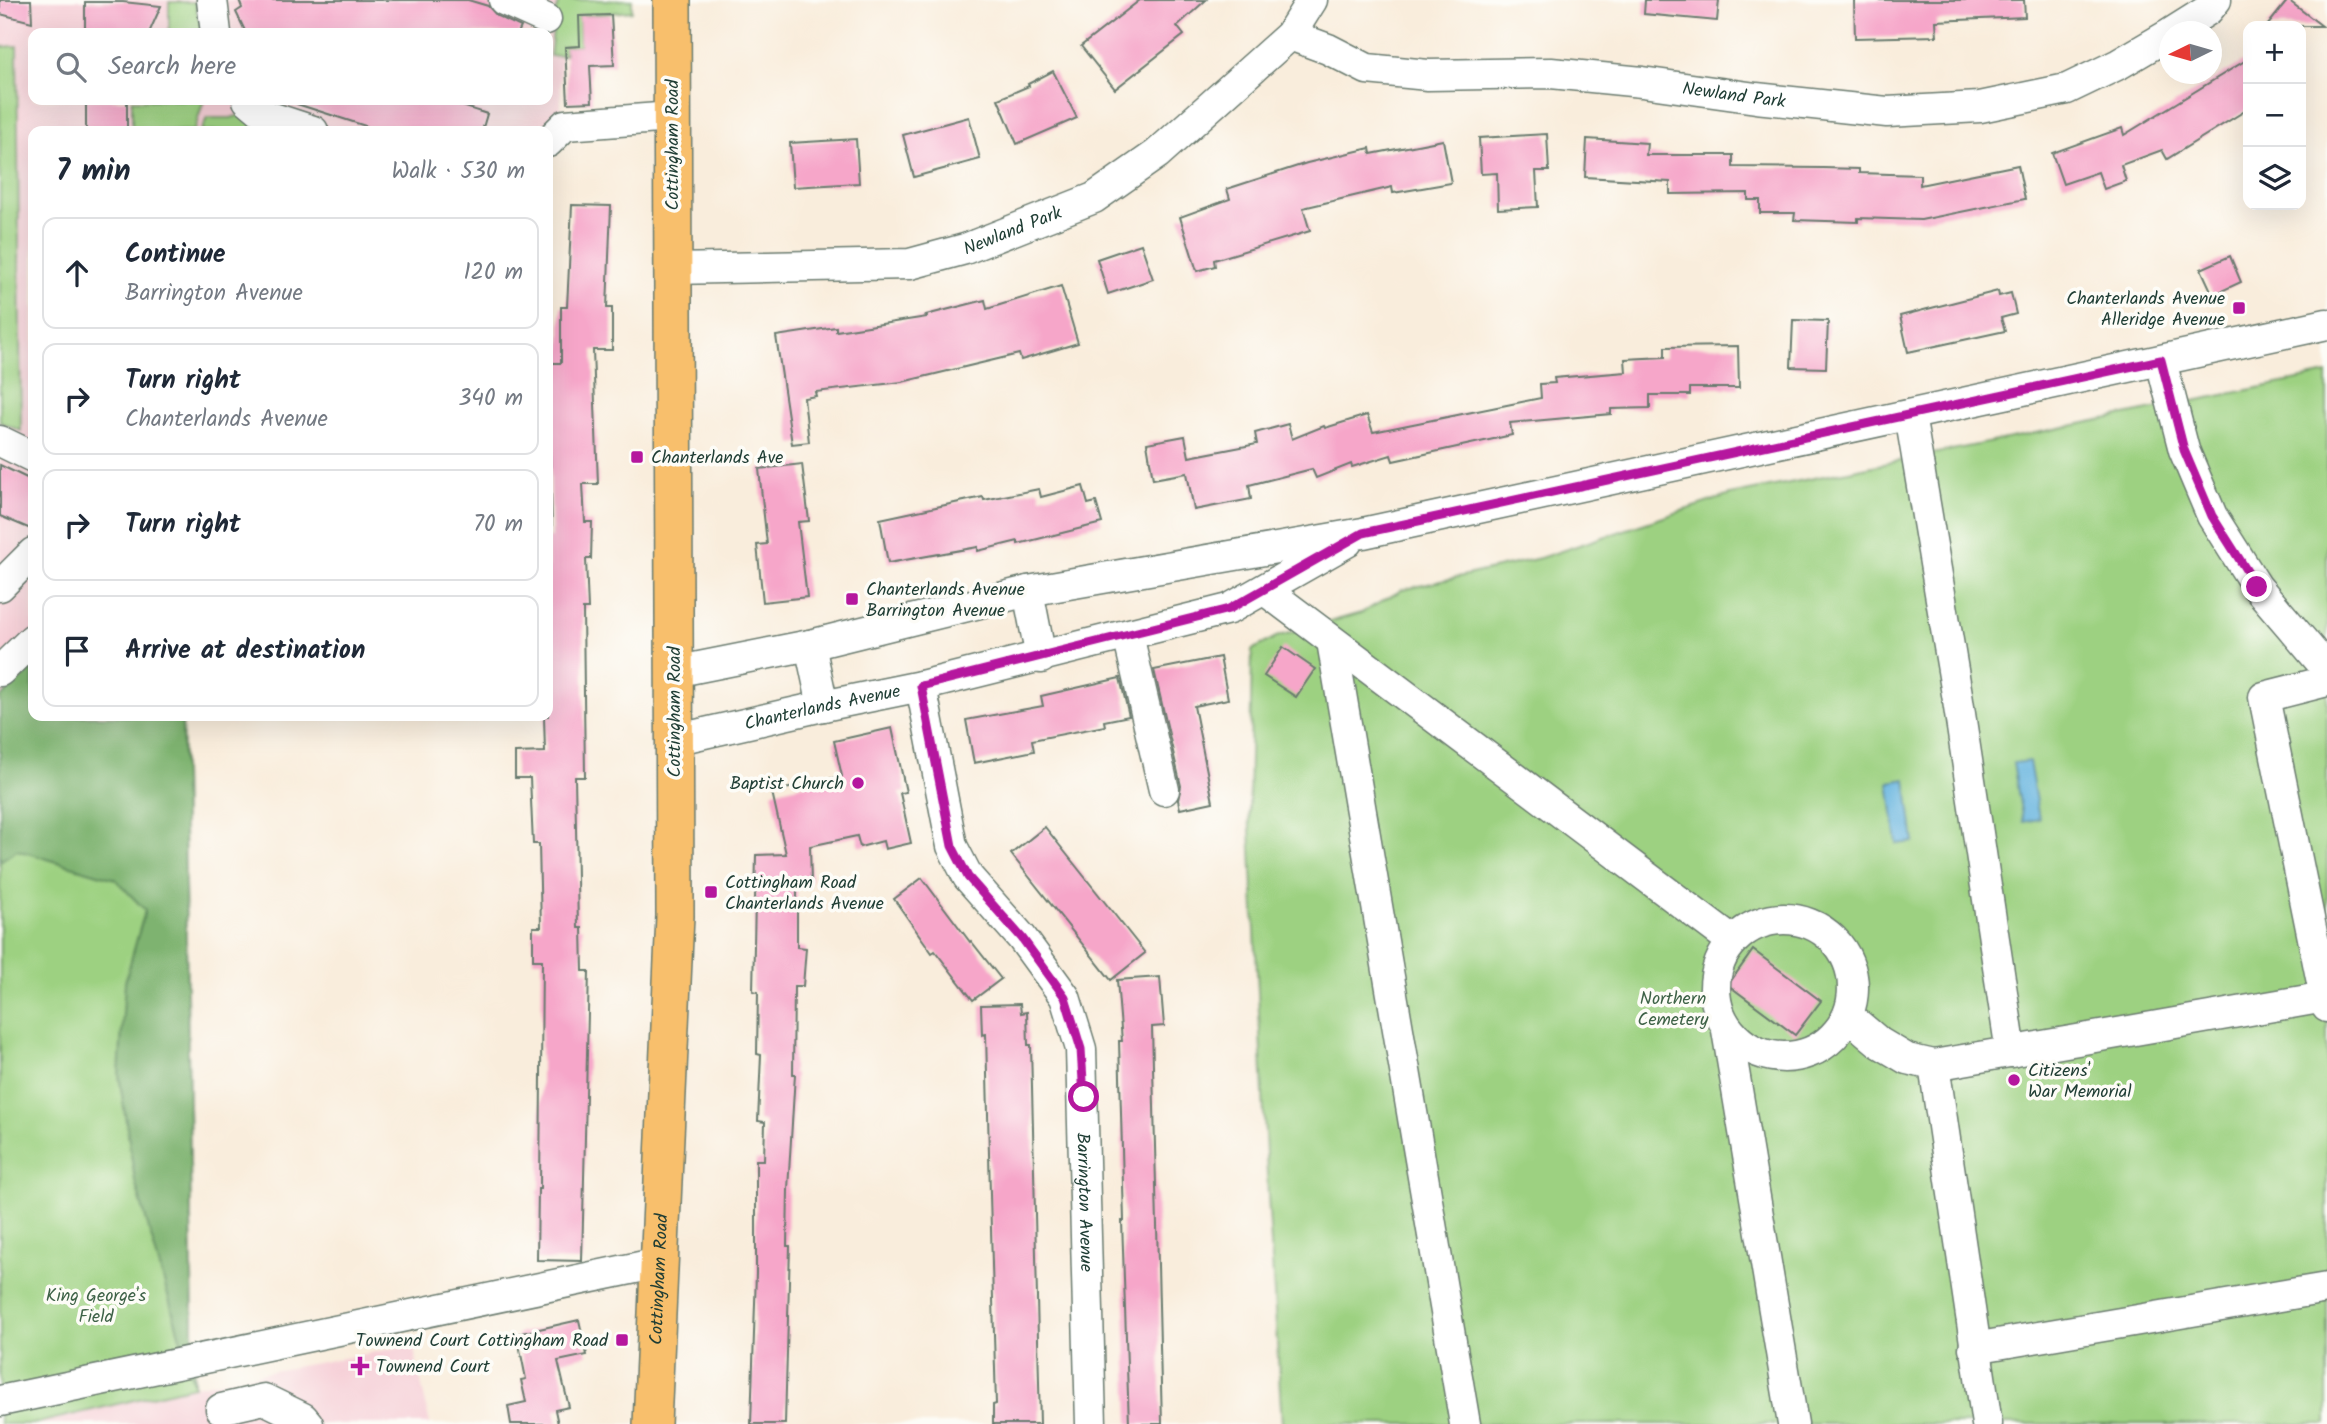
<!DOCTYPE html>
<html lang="en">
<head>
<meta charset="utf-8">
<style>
  body { margin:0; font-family:Kalam,sans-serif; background:#f2f2f3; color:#1f2937 }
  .controls { position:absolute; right:21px; top:21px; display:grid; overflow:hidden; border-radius:14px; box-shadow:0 7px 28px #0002 }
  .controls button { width:63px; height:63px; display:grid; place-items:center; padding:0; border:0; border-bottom:2px solid #e0e1e3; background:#fff; color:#1f2937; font:35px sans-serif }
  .compass { position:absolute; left:2159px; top:21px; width:63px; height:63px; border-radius:50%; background:#fff; box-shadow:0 7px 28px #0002; rotate:265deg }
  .stop { position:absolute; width:21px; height:21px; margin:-16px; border:5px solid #b5179e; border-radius:50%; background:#fff }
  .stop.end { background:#b5179e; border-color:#fff; box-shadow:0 2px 7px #0008 }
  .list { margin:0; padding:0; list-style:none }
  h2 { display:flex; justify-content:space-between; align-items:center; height:91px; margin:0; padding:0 28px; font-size:30px }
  h2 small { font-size:23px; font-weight:400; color:#747a83 }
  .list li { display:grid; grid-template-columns:46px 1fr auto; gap:21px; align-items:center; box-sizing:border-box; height:112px; margin:0 14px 14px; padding:0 14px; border:2px solid #e0e1e3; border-radius:14px }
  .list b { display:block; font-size:26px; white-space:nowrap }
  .list p { margin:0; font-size:23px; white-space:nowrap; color:#747a83 }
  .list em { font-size:23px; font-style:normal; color:#747a83 }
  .icon { flex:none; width:38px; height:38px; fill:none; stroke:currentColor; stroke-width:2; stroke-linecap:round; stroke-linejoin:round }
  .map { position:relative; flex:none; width:2327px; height:1424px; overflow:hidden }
  .search { position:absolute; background:#fff; box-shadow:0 7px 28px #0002; left:28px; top:28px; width:525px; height:77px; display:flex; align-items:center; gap:18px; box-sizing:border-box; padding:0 24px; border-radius:14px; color:#747a83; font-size:26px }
  .panel { position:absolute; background:#fff; box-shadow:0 7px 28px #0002; left:28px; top:126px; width:525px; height:595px; border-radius:14px }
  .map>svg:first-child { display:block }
  .built { fill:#f6cfd7; fill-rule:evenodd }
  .green { fill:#9dd181; stroke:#5e875a; stroke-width:2 }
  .forest { fill:#7eb36f; stroke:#4e7852; stroke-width:2 }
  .water { fill:#65b4df; stroke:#42788a; stroke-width:2 }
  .building { fill:#f6a6c9 }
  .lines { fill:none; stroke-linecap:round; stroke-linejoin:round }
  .minor-casing { stroke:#6b7b6f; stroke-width:33 }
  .major-casing { stroke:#6b7b6f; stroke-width:40 }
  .minor { stroke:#fff; stroke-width:30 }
  .major { stroke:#f8bf6c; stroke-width:37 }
  .route { stroke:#b5179e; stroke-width:9 }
  .poi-dot { fill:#b5179e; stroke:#fdfcf7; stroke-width:2.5 }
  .labels { text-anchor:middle; stroke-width:7; stroke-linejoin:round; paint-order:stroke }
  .street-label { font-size:18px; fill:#1f3d34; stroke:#fdfcf7 }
  .poi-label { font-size:18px; fill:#1f3d34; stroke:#fdfcf7; text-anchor:start }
  .park-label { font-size:18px; fill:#3e6247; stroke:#fdfcf7 }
</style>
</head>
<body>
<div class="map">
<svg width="2327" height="1424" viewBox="0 0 2327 1424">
  <rect width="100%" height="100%" fill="#fdfcf7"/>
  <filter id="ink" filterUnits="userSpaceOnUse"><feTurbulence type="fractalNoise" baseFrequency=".0143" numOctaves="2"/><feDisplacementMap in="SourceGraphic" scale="14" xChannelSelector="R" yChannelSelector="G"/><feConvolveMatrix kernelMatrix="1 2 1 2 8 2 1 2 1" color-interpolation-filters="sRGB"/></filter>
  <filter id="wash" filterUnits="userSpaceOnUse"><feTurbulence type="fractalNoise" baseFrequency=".00686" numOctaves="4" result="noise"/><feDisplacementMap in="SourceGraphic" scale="28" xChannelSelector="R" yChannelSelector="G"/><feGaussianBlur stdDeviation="1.57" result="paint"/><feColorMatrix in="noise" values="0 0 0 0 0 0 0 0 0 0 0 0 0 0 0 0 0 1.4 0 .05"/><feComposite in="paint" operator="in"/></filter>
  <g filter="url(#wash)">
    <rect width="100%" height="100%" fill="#f9eddc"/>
    <!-- built -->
    <g class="built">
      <path d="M 0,0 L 616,0 L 560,5 L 561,137 L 548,131 L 33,131 L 33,668 L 0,698 ZM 33,33 L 548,33 L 548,100 L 33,100 Z"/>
      <polygon points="413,1345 430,1424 33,1424 194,1386"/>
    </g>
    <!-- green -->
    <g class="green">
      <polygon points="560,0 632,0 632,11 579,16 580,46 565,47 565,55 550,56 555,13"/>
      <polygon points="169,2 195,2 202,33 169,33"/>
      <polygon points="17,46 21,431 0,422 0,47"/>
      <polygon points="132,100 204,100 194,131 132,131"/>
      <polygon points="243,114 264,131 201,131 207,118 231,118"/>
      <polygon points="2327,374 2327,1424 1282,1424 1268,1196 1249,809 1252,650 1276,637 1361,613 1402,590 1540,558 1730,495"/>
      <polygon points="33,668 33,716 182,716 194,1386 33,1424 0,1424 0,698"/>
    </g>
    <!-- forest -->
    <polygon class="forest" points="33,668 33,716 182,716 194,1386 135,1181 119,1075 125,982 145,910 115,879 17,850 0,861 0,698"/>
    <!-- water -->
    <g class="water">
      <polygon points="2029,761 2039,819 2023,822 2013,763"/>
      <polygon points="1906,779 1914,842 1897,844 1889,782"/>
    </g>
    <g id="blocks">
      <!-- building -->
      <g class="building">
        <polygon points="0,0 31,0 32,22 0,14"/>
        <polygon points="239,0 468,0 488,6 497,16 521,27 518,33 246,33 236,12 242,8"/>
        <polygon points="1140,0 1206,0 1177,26 1184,35 1115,89 1081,46"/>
        <polygon points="1645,0 1719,0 1717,21 1644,14"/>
        <polygon points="1854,0 2024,0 2025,17 1936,21 1937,36 1855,38"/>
        <polygon points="2288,0 2322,26 2267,26"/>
        <polygon points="85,2 123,2 161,6 149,33 85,33"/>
        <polygon points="611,15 614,65 590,66 592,102 568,103 565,47 580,46 579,16"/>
        <polygon points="2248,59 2248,109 2167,159 2162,150 2121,165 2126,181 2104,189 2098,172 2063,184 2052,153 2122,128 2124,135"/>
        <polygon points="1053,71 1077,118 1017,144 998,99 1029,86 1028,84"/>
        <rect x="86" y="100" width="41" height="31"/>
        <polygon points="298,100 444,100 487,114 482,131 381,131 297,104"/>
        <polygon points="969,117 980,159 914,177 903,135"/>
        <polygon points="1547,134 1549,171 1536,171 1538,207 1498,209 1497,173 1481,174 1479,138"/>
        <polygon points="856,139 859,183 793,187 790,143"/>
        <polygon points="1587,139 1647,143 1646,155 1733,155 1733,167 1823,168 1859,169 1859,173 1920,175 1920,185 2018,165 2025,199 1921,220 1858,218 1858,222 1794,220 1795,213 1760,213 1760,200 1748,200 1748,193 1670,194 1670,182 1585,177"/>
        <polygon points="1443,140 1451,183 1393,193 1392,187 1303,208 1310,231 1214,260 1215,266 1197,271 1180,217 1230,199 1227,189 1307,163 1370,148 1371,154"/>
        <polygon points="572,205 611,206 607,308 612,308 612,350 593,350 598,484 583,484 585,522 592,522 591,559 586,559 588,609 583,609 585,777 575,777 578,928 582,928 583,971 589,971 582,1261 537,1260 538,1189 540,1189 542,960 533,960 533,927 541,927 539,844 533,844 530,778 515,778 515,753 545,752 544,716 548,716 548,707 551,707 548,611 548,538 552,538 548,363 561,363 561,307 567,307"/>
        <polygon points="1141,244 1153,279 1108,294 1097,259"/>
        <polygon points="2230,256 2241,282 2213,295 2201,269"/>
        <polygon points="1061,286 1078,343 1021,360 1019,354 902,382 815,392 816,396 804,398 809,442 792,444 776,336 836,327 836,331 927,317 926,315 985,300 987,309"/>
        <polygon points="1998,291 1999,296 2011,293 2016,314 2001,318 2005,331 1908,352 1900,316"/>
        <polygon points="1793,320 1828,321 1826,368 1791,367"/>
        <polygon points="1738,346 1739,388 1690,388 1690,395 1650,395 1650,408 1611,409 1611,414 1510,423 1512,435 1393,461 1391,455 1352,467 1351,464 1316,478 1312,469 1249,485 1251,499 1194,510 1187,473 1153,479 1147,443 1185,436 1189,457 1257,444 1255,433 1288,424 1292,439 1324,426 1325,428 1367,415 1373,432 1541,398 1540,384 1555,383 1554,378 1626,372 1625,359 1665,357 1665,347"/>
        <polygon points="802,464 809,521 798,522 807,597 763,602 757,545 767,544 759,469"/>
        <polygon points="0,465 33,481 33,530 0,516"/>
        <polygon points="1083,486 1088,504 1096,502 1102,523 1018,544 1018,541 978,551 978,547 888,563 880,519 983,497 984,500 1039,489 1041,497"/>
        <polygon points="1283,647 1315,669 1296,697 1264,676"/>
        <polygon points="1220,657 1228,699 1194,706 1213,802 1180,809 1178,800 1181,786 1154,670"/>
        <polygon points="1120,678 1129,716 1104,721 1105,726 1032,740 1034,751 974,763 966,720 1043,706 1041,696"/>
        <polygon points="892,728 906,792 900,793 911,843 885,849 883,841 860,847 857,836 810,846 811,882 797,882 797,947 806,948 803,986 794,986 793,1074 795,1074 788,1189 787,1246 790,1246 785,1424 751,1424 756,1273 756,1160 764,1160 765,1122 758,1121 761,1055 757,1054 758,992 753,991 756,855 786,854 772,792 842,776 834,741"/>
        <polygon points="1045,827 1145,953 1111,980 1011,854"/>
        <polygon points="922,878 970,942 971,941 1001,979 973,1000 935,951 932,953 894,899"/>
        <polygon points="1753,950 1821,1001 1795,1035 1728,985"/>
        <polygon points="1160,977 1164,1026 1152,1027 1162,1424 1129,1424 1122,1221 1124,1221 1119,1041 1122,1041 1117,980"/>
        <polygon points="1020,1004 1021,1013 1027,1012 1028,1045 1031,1045 1040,1424 993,1424 993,1405 996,1404 990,1194 986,1034 982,1035 981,1005"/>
        <polygon points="579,1320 587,1355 558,1361 569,1407 555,1410 558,1424 511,1424 508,1406 526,1402 521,1380 526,1379 517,1334"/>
      </g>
    </g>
  </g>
  <g filter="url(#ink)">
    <use href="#blocks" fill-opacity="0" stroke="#6b7b6f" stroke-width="2"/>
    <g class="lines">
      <defs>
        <g id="minor">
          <polyline points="212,0 216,33"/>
          <polyline points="504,0 546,19"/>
          <polyline points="2173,32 2208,10 2216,0"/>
          <path id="s1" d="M 1290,35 L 1328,49 L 1367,69 L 1428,75 L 1551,73 L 1642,82 L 1756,98 L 1887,112 L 1980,107 L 2067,89 L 2119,64 L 2170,34"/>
          <polyline points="248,100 267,116 313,131"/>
          <polyline points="548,142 565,125 672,117"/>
          <path id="s2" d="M 673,269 L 910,264 L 965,249 L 1094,198 L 1157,154 L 1290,35 L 1312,0"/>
          <polyline points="2161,361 2184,450 2212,516 2257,587 2327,669"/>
          <polyline points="1910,415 1957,694 2011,1052"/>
          <polyline points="0,441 33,457"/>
          <polyline points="0,586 33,553"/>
          <polyline points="1265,590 1732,941"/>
          <polyline points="1028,591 1041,658"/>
          <polyline points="1128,635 1164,790"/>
          <polyline points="1332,641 1465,1424"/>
          <polyline points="810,645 823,706"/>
          <polyline points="0,671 33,639"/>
          <polyline points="674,672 810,645 1028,591 1363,533 2327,324"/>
          <polyline points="2327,681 2264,697 2327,1007"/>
          <path id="s3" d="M 921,686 L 952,846 L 968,877 L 1022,938 L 1065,997 L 1081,1049 L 1091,1424"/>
          <path id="s4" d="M 674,740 L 823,706 L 921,686 L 1229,609 L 1347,542"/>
          <circle cx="1784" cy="988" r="69"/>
          <polyline points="1848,1016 1880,1043 1907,1059 1934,1065 2325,997"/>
          <polyline points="1727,1030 1793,1424"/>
          <polyline points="1934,1065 1987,1424"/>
          <polyline points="1974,1348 2327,1288"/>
          <polyline points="0,1401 659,1263"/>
          <polyline points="221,1409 264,1399 303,1418 308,1424"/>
        </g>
        <g id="major">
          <path id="s5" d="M 652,1424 L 675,916 L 672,0"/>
        </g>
      </defs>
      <!-- minor casing -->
      <use href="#minor" class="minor-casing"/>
      <!-- major casing -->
      <use href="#major" class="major-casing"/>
      <!-- minor -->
      <use href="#minor" class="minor"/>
      <!-- major -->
      <use href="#major" class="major"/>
    </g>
  </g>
  <g class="lines" filter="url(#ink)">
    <!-- route -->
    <polyline class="route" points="1084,1097 1081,1049 1065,997 1022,938 968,877 952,846 921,686 1229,609 1363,533 2161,360 2184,450 2212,516 2257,587"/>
  </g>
  <!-- markers -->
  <g class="poi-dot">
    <rect x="2232" y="301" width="14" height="14" rx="3.5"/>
    <rect x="630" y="450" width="14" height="14" rx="3.5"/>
    <rect x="845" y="592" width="14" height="14" rx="3.5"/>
    <circle cx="858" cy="783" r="7"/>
    <rect x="704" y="885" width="14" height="14" rx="3.5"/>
    <circle cx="2014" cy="1080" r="7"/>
    <rect x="615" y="1333" width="14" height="14" rx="3.5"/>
    <path d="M356.5 1355.5h7v7h7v7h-7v7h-7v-7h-7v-7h7z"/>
  </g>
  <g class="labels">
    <!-- street labels -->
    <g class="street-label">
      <text dy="6" stroke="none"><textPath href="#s1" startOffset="453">Newland Park</textPath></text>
      <text transform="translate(672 145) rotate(-90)" y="6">Cottingham Road</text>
      <text dy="6" stroke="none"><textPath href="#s2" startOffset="345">Newland Park</textPath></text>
      <text dy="6" stroke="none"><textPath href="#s4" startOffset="152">Chanterlands Avenue</textPath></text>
      <text transform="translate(674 712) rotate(-90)" y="6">Cottingham Road</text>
      <text dy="6" stroke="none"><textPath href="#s3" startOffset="560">Barrington Avenue</textPath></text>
      <text dy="6" stroke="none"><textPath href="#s5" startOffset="145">Cottingham Road</textPath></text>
    </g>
    <!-- poi labels -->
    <g class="poi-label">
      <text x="2225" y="304" text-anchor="end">Chanterlands Avenue<tspan x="2225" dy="21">Alleridge Avenue</tspan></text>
      <text x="651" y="463">Chanterlands Ave</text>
      <text x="866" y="595">Chanterlands Avenue<tspan x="866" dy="21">Barrington Avenue</tspan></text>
      <text x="844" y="789" text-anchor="end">Baptist Church</text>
      <text x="725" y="888">Cottingham Road<tspan x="725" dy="21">Chanterlands Avenue</tspan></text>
      <text x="2028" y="1076">Citizens'<tspan x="2028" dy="21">War Memorial</tspan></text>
      <text x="608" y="1346" text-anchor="end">Townend Court Cottingham Road</text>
      <text x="376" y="1372">Townend Court</text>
    </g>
    <!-- park labels -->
    <g class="park-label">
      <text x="1673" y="1004">Northern<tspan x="1673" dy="21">Cemetery</tspan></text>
      <text x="96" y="1301">King George's<tspan x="96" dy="21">Field</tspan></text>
    </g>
  </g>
</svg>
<div class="controls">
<button>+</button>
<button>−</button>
<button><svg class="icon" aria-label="layers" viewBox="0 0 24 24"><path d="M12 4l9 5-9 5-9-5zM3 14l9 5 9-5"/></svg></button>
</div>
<svg class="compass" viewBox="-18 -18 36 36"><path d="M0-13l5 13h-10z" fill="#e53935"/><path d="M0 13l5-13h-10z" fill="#747a83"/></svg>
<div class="stop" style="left:1084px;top:1097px"></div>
<div class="stop end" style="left:2257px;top:587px"></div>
<div class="search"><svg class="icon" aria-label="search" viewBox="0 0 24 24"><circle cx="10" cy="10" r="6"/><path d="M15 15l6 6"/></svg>Search here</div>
<section class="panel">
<h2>7 min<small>Walk · 530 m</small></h2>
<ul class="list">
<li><svg class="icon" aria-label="ahead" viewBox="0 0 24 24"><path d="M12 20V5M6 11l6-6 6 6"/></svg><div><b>Continue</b><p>Barrington Avenue</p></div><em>120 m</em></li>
<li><svg class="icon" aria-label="right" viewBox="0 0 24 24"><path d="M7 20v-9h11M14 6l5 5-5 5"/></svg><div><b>Turn right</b><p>Chanterlands Avenue</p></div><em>340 m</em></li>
<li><svg class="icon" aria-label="right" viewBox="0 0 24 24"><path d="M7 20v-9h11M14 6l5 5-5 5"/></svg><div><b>Turn right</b></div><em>70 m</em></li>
<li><svg class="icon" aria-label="arrive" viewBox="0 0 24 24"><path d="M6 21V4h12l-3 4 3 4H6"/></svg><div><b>Arrive at destination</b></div></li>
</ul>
</section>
</div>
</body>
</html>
